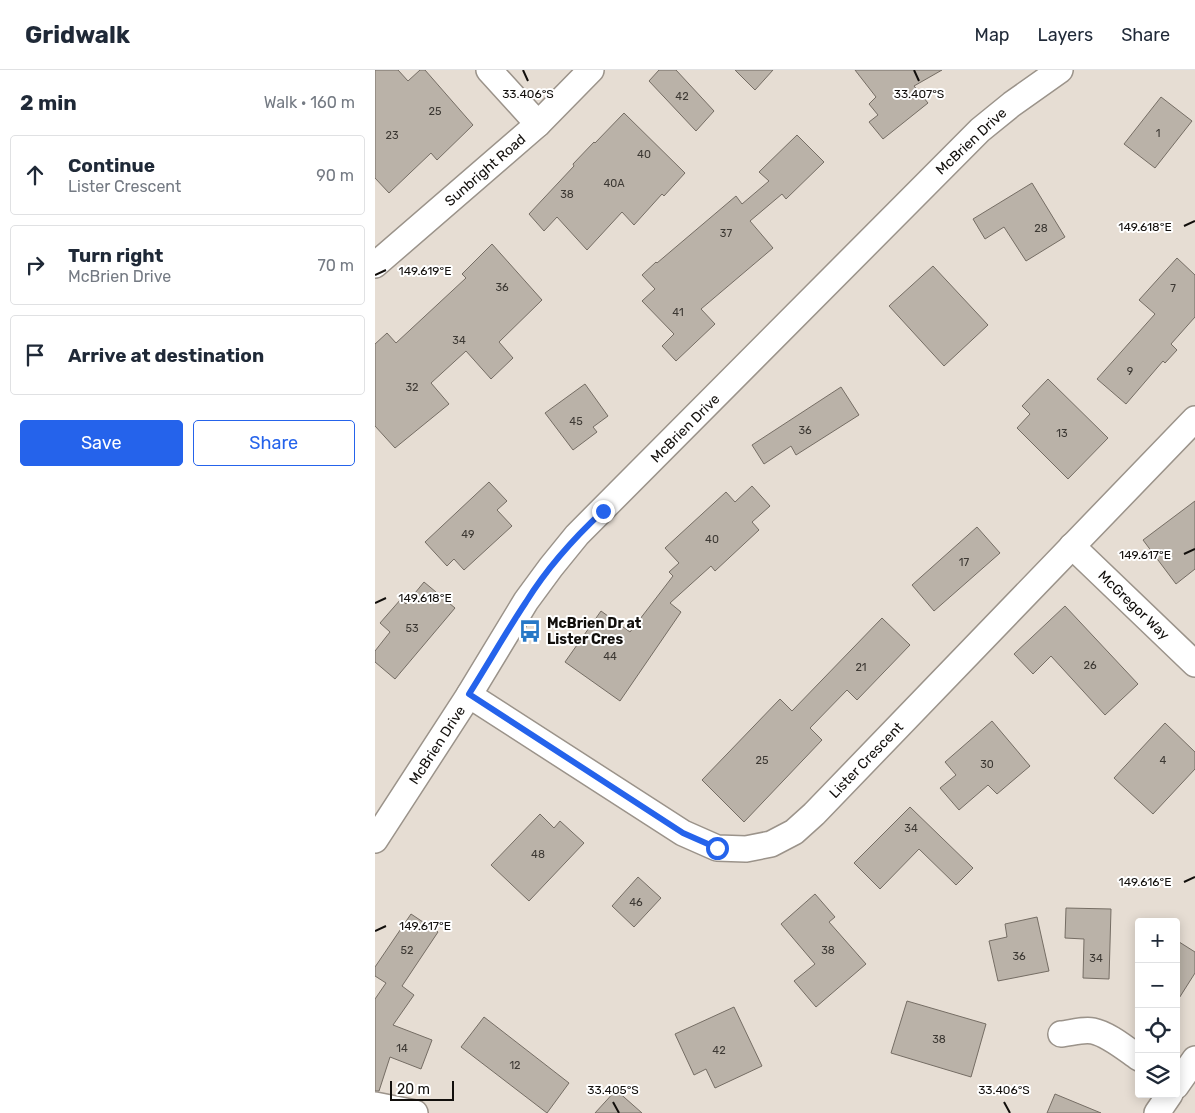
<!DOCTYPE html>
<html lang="en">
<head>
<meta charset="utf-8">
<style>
  body { margin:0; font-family:Rubik,sans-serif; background:#f2f2f3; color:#1f2937 }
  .controls { position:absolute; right:15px; bottom:15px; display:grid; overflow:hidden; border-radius:5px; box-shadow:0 2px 12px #0003 }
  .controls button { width:45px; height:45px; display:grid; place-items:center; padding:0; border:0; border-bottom:1px solid #e0e1e3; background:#fff; color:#1f2937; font:25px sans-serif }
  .scale { position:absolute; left:15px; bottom:12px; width:64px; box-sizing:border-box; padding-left:5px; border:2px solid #120f0c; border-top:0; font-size:14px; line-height:18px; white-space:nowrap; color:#120f0c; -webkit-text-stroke:4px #fff; paint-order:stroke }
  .stop { position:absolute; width:15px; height:15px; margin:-11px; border:4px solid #2563eb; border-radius:50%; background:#fff }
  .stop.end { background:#2563eb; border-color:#fff; box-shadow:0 1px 5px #0008 }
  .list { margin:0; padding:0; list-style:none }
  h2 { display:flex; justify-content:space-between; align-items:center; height:65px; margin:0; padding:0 20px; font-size:21px }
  h2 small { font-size:16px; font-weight:400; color:#747a83 }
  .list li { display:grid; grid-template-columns:32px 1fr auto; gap:15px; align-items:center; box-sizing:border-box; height:80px; margin:0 10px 10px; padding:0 10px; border:1px solid #e0e1e3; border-radius:5px }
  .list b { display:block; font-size:19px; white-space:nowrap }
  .list p { margin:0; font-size:16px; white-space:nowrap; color:#747a83 }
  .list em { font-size:16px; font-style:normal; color:#747a83 }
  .actions { display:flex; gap:10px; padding:15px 20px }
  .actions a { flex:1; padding:11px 0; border:1px solid #2563eb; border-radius:5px; text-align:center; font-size:18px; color:#2563eb }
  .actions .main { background:#2563eb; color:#fff }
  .icon { flex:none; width:28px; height:28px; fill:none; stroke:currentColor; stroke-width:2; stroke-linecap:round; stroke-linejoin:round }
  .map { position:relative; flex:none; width:820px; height:1043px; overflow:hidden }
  header { display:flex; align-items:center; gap:30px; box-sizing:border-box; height:70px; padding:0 25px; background:#fff; border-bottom:1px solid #e0e1e3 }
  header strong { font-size:24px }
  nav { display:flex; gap:28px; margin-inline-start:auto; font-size:18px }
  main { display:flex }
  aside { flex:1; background:#fff }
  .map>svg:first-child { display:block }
  .building { fill:#bab2a8; stroke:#756d64 }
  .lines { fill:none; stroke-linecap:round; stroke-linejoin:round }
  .minor-casing { stroke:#9b938a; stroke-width:28 }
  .minor { stroke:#fff; stroke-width:25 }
  .route { stroke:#2563eb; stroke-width:6 }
  .ticks { fill:none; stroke:#120f0c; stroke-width:2 }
  .labels { text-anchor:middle; stroke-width:4; stroke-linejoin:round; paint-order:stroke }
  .number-label { font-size:11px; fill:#3c3833 }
  .street-label { font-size:14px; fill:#120f0c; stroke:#fff }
  .poi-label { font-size:14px; font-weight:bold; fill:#120f0c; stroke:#fff; text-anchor:start }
  .ticks-label { font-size:12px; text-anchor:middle; fill:#120f0c; stroke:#fff; stroke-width:4; stroke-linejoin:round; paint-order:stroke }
</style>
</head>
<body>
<header>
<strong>Gridwalk</strong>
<nav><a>Map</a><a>Layers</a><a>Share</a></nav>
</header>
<main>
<aside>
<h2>2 min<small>Walk · 160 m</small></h2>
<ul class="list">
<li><svg class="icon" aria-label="ahead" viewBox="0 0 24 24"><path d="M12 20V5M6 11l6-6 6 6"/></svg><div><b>Continue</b><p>Lister Crescent</p></div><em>90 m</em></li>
<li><svg class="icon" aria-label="right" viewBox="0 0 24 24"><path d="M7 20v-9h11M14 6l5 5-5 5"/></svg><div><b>Turn right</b><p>McBrien Drive</p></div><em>70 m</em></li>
<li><svg class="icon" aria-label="arrive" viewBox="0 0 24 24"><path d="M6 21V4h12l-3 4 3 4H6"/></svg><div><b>Arrive at destination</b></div></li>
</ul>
<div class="actions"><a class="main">Save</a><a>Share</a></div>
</aside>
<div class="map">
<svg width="820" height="1043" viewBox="0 0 820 1043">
  <rect width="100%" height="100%" fill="#e6ddd3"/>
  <!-- building -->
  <g class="building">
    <polygon points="0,0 23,0 33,11 45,0 50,0 98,55 62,90 56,83 14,123 0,108"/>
    <polygon points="284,0 301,0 339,41 321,61 274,11"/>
    <polygon points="360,0 398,0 380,20"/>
    <polygon points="480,0 567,0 539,16 553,33 508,69 494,52 503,45 494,34 501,27"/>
    <polygon points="786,27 817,51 780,98 749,74"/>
    <polygon points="249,43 310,103 289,126 287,124 259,155 247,142 212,180 182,147 169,161 154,144 199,96 198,94 219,72 220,73"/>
    <polygon points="422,65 449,92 411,129 407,124 375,151 398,178 326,239 340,254 301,291 287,276 299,264 267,231 280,219 267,205 281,192 282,193 361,126 367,134 394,111 384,102"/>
    <polygon points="657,113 690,167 651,191 629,157 610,169 598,149"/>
    <polygon points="117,174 167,230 124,272 138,288 116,309 91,281 56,313 74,334 20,378 0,356 0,274 12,263 21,273 91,208 87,204"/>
    <polygon points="802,188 820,205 820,247 796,274 802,280 790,293 788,291 751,334 722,309 780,244 764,230"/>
    <polygon points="558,196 613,255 569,296 514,236"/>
    <polygon points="673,309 733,368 693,409 642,358 655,344 647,336"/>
    <polygon points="210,314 233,346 218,357 222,362 198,380 170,343"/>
    <polygon points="466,317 484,345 421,385 416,376 389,394 377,375"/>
    <polygon points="114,412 132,431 122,440 137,456 89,500 79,489 72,496 50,472"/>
    <polygon points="377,416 395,436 377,452 384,460 340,501 336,496 295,533 306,542 245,631 190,592 226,541 255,562 298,506 294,502 304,493 290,478 351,422 360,432"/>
    <polygon points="820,431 820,499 801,514 768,470"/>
    <polygon points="602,457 625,483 559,541 537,515"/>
    <polygon points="49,512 80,538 20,609 0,592 0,581 15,562 5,553 26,529 31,534"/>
    <polygon points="690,536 763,614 730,645 676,586 658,604 639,584"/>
    <polygon points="507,548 535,575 482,630 472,620 435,658 447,670 369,752 327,710 405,629 417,641"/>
    <polygon points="617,651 655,696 622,724 613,715 584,740 565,718 581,705 570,692"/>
    <polygon points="790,653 820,682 820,699 778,744 739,708"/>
    <polygon points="535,737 598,798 581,815 544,779 505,819 479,793"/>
    <polygon points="165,744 179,758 185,751 209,773 154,831 116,795"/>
    <polygon points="263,807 286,828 259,857 237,836"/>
    <polygon points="440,824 460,847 454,852 491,894 441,937 419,911 440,894 406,854"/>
    <polygon points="691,838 736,839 734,909 708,908 709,869 690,868"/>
    <polygon points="36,844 63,862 27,916 39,925 18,955 57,970 46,999 15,987 4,1021 0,1021 0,929 11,913 0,906 0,897"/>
    <polygon points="662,847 674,901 623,911 614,871 632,867 630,854"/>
    <polygon points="801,870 820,882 820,903 801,933"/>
    <polygon points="532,931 611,954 596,1007 516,983"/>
    <polygon points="359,937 387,996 340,1018 331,999 319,1005 300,964"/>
    <polygon points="109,947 194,1013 172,1043 86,977"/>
    <polygon points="241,1020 267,1043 220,1043"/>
    <polygon points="680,1024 726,1043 672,1043"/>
  </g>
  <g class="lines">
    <defs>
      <g id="minor">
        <polyline points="114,0 163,54"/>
        <polyline points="0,195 163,54 216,0"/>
        <polyline points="697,476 820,594"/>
        <polyline points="94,625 308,763 342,778 371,779 396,774 419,762 439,744 820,349"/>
        <polyline points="0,770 94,625 151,531 176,497 202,465 605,60 637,34 685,0"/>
        <path d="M 686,964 C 696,963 708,959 718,961 C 733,964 751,979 764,988"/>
        <polyline points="801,1016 820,989"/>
        <polyline points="0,1035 40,1043"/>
        <polyline points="782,1043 795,1024"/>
      </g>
    </defs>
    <!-- minor casing -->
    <use href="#minor" class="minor-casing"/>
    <!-- minor -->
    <use href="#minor" class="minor"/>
  </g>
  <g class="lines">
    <!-- route -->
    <path class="route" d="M 228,441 C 199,468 172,498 151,532 C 131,562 113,594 94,624 L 308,763 L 342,778"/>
  </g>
  <!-- ticks -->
  <path class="ticks" d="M 148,0 L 153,11M 539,0 L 544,11M 809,156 L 820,151M 0,205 L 11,200M 809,484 L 820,479M 0,533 L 11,528M 809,812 L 820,807M 0,861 L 11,856M 238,1032 L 244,1043M 629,1032 L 635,1043"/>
  <!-- icons -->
  <defs>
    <symbol id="bus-bare" viewBox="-9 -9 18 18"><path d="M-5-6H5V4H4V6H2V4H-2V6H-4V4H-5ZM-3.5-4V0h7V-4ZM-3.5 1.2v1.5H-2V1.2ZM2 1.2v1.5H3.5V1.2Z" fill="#2778c7" stroke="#fff" stroke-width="2.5" paint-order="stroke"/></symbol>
  </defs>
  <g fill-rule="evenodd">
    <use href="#bus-bare" x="139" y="545" width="32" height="32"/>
  </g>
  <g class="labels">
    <!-- number labels -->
    <g class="number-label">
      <text x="307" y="30">42</text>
      <text x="60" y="45">25</text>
      <text x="783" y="67">1</text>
      <text x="17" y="69">23</text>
      <text x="269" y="88">40</text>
      <text x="239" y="117">40A</text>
      <text x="192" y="128">38</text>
      <text x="666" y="162">28</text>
      <text x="351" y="167">37</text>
      <text x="127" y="221">36</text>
      <text x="798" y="222">7</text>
      <text x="303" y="246">41</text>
      <text x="84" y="274">34</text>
      <text x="755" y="305">9</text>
      <text x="37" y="321">32</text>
      <text x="201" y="355">45</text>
      <text x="430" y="364">36</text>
      <text x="687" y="367">13</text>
      <text x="93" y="468">49</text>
      <text x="337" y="473">40</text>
      <text x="589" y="496">17</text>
      <text x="37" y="562">53</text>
      <text x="235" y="590">44</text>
      <text x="715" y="599">26</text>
      <text x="486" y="601">21</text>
      <text x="387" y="694">25</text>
      <text x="788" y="694">4</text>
      <text x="612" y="698">30</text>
      <text x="536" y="762">34</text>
      <text x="163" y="788">48</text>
      <text x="261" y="836">46</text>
      <text x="32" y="884">52</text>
      <text x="453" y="884">38</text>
      <text x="644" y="890">36</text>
      <text x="721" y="892">34</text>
      <text x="564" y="973">38</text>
      <text x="27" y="982">14</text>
      <text x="344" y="984">42</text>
      <text x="140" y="999">12</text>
    </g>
    <!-- street labels -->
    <g class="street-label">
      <text transform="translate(596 71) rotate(-43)" y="5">McBrien Drive</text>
      <text transform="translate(110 100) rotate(-41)" y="5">Sunbright Road</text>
      <text transform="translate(310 358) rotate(-45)" y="5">McBrien Drive</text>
      <text transform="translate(759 535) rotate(44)" y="5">McGregor Way</text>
      <text transform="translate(62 675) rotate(-57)" y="5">McBrien Drive</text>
      <text transform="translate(491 690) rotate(-46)" y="5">Lister Crescent</text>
    </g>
    <!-- poi labels -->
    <g class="poi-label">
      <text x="172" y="558">McBrien Dr at<tspan x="172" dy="16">Lister Cres</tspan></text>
    </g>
  </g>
  <g class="ticks-label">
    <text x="153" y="28">33.406°S</text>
    <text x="544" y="28">33.407°S</text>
    <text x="770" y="161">149.618°E</text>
    <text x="50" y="205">149.619°E</text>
    <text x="770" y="489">149.617°E</text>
    <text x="50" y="532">149.618°E</text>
    <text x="770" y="816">149.616°E</text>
    <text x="50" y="860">149.617°E</text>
    <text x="238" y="1024">33.405°S</text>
    <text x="629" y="1024">33.406°S</text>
  </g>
</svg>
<div class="controls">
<button>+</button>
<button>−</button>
<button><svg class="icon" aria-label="locate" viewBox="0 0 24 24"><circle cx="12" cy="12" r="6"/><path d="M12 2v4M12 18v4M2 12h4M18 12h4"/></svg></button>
<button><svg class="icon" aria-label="layers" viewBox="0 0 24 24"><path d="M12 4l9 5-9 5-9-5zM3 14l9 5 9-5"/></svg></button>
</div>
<div class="scale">20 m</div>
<div class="stop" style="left:342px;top:778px"></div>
<div class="stop end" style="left:228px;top:441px"></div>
</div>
</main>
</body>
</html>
